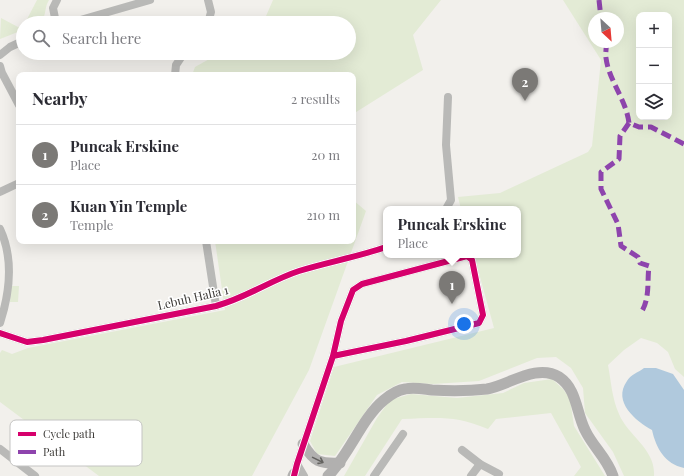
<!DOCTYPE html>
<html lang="en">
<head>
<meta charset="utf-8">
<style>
  body { margin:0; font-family:"Playfair Display",serif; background:#f7f7f7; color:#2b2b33 }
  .controls { position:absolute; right:12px; top:12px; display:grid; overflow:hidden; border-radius:8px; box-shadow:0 4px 16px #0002 }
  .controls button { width:36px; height:36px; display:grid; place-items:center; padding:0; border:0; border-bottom:1px solid #e1e1e2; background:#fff; color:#2b2b33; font:20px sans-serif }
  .compass { position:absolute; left:588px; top:12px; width:36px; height:36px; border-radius:50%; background:#fff; box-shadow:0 4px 16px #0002; rotate:154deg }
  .you { position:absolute; left:464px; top:324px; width:14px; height:14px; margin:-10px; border:3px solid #fff; border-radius:50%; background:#1a73e8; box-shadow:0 0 0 6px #1a73e833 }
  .badge { display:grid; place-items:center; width:26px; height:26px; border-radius:50%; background:#7b7976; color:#fff; font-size:13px; font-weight:700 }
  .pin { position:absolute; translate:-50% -33px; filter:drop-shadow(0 1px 2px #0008) }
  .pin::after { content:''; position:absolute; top:21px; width:14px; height:12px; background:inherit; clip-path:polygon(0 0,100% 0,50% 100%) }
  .popup { position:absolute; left:383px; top:206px; width:138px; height:52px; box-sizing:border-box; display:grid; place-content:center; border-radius:8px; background:#fff; filter:drop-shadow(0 1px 3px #0005); font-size:13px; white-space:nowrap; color:#7c7c81 }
  .popup b { font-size:15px; color:#2b2b33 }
  .popup::after { content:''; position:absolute; left:50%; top:100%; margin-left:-8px; border:8px solid transparent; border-top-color:#fff }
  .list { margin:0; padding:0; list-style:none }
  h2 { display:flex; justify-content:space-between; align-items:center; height:52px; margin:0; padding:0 16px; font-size:17px }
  h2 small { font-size:13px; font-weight:400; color:#7c7c81 }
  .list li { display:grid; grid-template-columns:26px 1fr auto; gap:12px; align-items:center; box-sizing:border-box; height:60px; padding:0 16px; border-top:1px solid #e1e1e2 }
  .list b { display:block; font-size:15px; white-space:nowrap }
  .list p { margin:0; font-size:13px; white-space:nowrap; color:#7c7c81 }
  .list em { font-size:13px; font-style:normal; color:#7c7c81 }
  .icon { flex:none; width:22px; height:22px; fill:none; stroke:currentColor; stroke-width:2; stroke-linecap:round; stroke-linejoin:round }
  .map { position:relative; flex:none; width:684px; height:476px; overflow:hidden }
  .search { position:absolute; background:#fff; box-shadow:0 4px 16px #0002; left:16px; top:16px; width:340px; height:44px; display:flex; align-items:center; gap:10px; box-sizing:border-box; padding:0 14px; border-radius:22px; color:#7c7c81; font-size:15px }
  .panel { position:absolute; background:#fff; box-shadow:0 4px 16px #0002; left:16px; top:72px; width:340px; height:172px; border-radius:8px }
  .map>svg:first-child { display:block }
  .green { fill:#e3ebd5; fill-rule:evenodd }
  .water { fill:#b0c9dd }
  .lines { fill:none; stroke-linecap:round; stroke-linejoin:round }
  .minor { stroke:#b9b9b7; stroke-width:8 }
  .major { stroke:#b1b0af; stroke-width:11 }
  .quiet { stroke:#8e44ad; stroke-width:5; stroke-dasharray:10 5; stroke-linecap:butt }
  .cycleway-casing { stroke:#fff; stroke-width:8 }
  .cycleway { stroke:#d6006c; stroke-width:6 }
  .oneway { stroke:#646360 }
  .labels { text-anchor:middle; stroke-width:3; stroke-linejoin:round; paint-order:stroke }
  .street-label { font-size:12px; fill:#3b3936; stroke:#fff }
  .key { fill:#fff; stroke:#c4c4c3; stroke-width:1 }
  .key-label { font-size:11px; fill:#3b3936 }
</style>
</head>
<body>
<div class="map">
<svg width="684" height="476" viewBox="0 0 684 476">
  <rect width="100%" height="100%" fill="#f2f0ec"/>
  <!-- green -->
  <g class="green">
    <path d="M 37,0 L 49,0 C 44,8 47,13 41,23 L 25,23 Z"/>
    <polygon points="273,0 441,0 413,35 423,70 353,114 353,75 192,75 195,67 220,53 349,53 349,23 263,23"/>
    <path d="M 563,0 L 684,0 L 684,377 L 675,369 L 668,352 L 657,343 L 641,338 L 624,350 L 608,365 C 611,381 612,399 619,414 C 628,436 656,449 654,476 L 624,476 L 613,452 L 585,413 L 583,388 L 571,368 L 556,357 L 537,358 L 479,381 L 433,384 L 402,382 L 377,395 L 335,456 L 317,454 L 310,441 L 334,367 L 494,328 L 474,255 L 518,255 L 518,209 L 461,209 L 458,197 L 500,193 L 588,152 L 592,146 L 601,60 ZM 639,15 L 669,15 L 669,117 L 639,117 ZM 594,18 L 618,18 L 618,42 L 594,42 Z"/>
    <polygon points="1,18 18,27 23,25 23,30 0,39"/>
    <polygon points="353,200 366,211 309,370 252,476 99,476 0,402 0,353 2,350 12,354 28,348 225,310 215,241 353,241"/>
    <polygon points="11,286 19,286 18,302 10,302"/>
    <path d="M 552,379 L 563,389 L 570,399 L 574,426 L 605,476 L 574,476 L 581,467 L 551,413 L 496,419 L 488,429 C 454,415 438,418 402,419 L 365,476 L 344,476 L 377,418 L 390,400 L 411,394 L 457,398 L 503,393 L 524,383 Z"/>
  </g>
  <!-- water -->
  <path class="water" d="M 644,368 L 656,368 L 673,374 L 684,390 L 684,468 C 665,464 656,448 652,430 C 636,421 612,402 627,381 C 630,375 639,372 644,368 Z"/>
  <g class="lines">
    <!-- minor -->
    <g class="minor">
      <polyline points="56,23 53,8 57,0"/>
      <polyline points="70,23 150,0"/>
      <polyline points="208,23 211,12 208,0"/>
      <polyline points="0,55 10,47 23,41"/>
      <polyline points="0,66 2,73 19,105"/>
      <polyline points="175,75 176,65 184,53"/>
      <polyline points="0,192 19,183"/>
      <polyline points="446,209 451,200 446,145 448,97"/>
      <path d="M 0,229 C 14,259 10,292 0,323"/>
      <polyline points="206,241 216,306"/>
      <path d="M 0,333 L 27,342 L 43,340 L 216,306 C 246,298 271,280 299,271 C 328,262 357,257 386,247"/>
      <polyline points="0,449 35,476"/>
      <polyline points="462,450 480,464 499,474"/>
      <polyline points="297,464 304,476"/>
      <polyline points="294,476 297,464 333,356 341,321 353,290 362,284 467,256 472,260 483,315 479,323 406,341 333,356"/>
      <polyline points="374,476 403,434"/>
      <polyline points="471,476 480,464"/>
    </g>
    <!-- major -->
    <g class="major">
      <path d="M 303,444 C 314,462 320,464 340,463"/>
      <polyline points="293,476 294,474"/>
      <path d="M 328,476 C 350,454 361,419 384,400 C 390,395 397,390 405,389 C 414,387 423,389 432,390 C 450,391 469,391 487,389 C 509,385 537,363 559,377 C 577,389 576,412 585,430 C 593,447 607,458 613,476"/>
    </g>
    <!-- quiet -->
    <g class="quiet">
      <polyline points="599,0 601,18"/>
      <path d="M 606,42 C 607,47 605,53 606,58 C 609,81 626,99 629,123 L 639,127 L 651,127 L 684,144"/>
      <path d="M 629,123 L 620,136 L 619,159 L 601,172 L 601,189 L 618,224 L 621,246 L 638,257 L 640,263 L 649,266 C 647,281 650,297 642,311"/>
    </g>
    <defs>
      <g id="cycleway">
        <path d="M 0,333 L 27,342 L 43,340 L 216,306 C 246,298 271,280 299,271 C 328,262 357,257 386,247"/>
        <polyline points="294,476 297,464 333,356 341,321 353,290 362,284 467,256 472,260 483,315 479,323 406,341 333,356"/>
      </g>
    </defs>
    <!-- cycleway casing -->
    <use href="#cycleway" class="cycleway-casing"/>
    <!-- cycleway -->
    <use href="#cycleway" class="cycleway"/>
  </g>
  <!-- one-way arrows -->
  <defs><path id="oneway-shaft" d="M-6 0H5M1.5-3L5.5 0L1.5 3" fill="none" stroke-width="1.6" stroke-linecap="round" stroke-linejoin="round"/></defs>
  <use class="oneway" href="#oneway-shaft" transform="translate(318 460) rotate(26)"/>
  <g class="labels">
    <!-- street labels -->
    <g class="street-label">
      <text transform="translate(193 298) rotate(-13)" y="4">Lebuh Halia 1</text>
    </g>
  </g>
  <!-- legend -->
  <rect x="10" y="420" width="132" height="46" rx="6" class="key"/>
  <rect x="18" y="432" width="18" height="4" fill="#d6006c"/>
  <rect x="18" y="450" width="18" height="4" fill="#8e44ad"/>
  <g class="key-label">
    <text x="43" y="438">Cycle path</text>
    <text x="43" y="456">Path</text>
  </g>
</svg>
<div class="controls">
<button>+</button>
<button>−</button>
<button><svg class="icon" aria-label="layers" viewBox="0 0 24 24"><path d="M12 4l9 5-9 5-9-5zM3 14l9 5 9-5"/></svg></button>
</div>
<svg class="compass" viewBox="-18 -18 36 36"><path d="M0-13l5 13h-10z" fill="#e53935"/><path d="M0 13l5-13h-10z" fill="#7c7c81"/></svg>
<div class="you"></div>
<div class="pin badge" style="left:452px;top:304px">1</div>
<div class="popup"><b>Puncak Erskine</b>Place</div>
<div class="pin badge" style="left:525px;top:101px">2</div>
<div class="search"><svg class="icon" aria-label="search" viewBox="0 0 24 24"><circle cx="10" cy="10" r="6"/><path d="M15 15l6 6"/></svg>Search here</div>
<section class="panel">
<h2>Nearby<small>2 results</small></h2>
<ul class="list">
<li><span class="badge">1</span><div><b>Puncak Erskine</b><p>Place</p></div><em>20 m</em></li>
<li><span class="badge">2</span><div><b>Kuan Yin Temple</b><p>Temple</p></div><em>210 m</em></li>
</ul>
</section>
</div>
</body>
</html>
